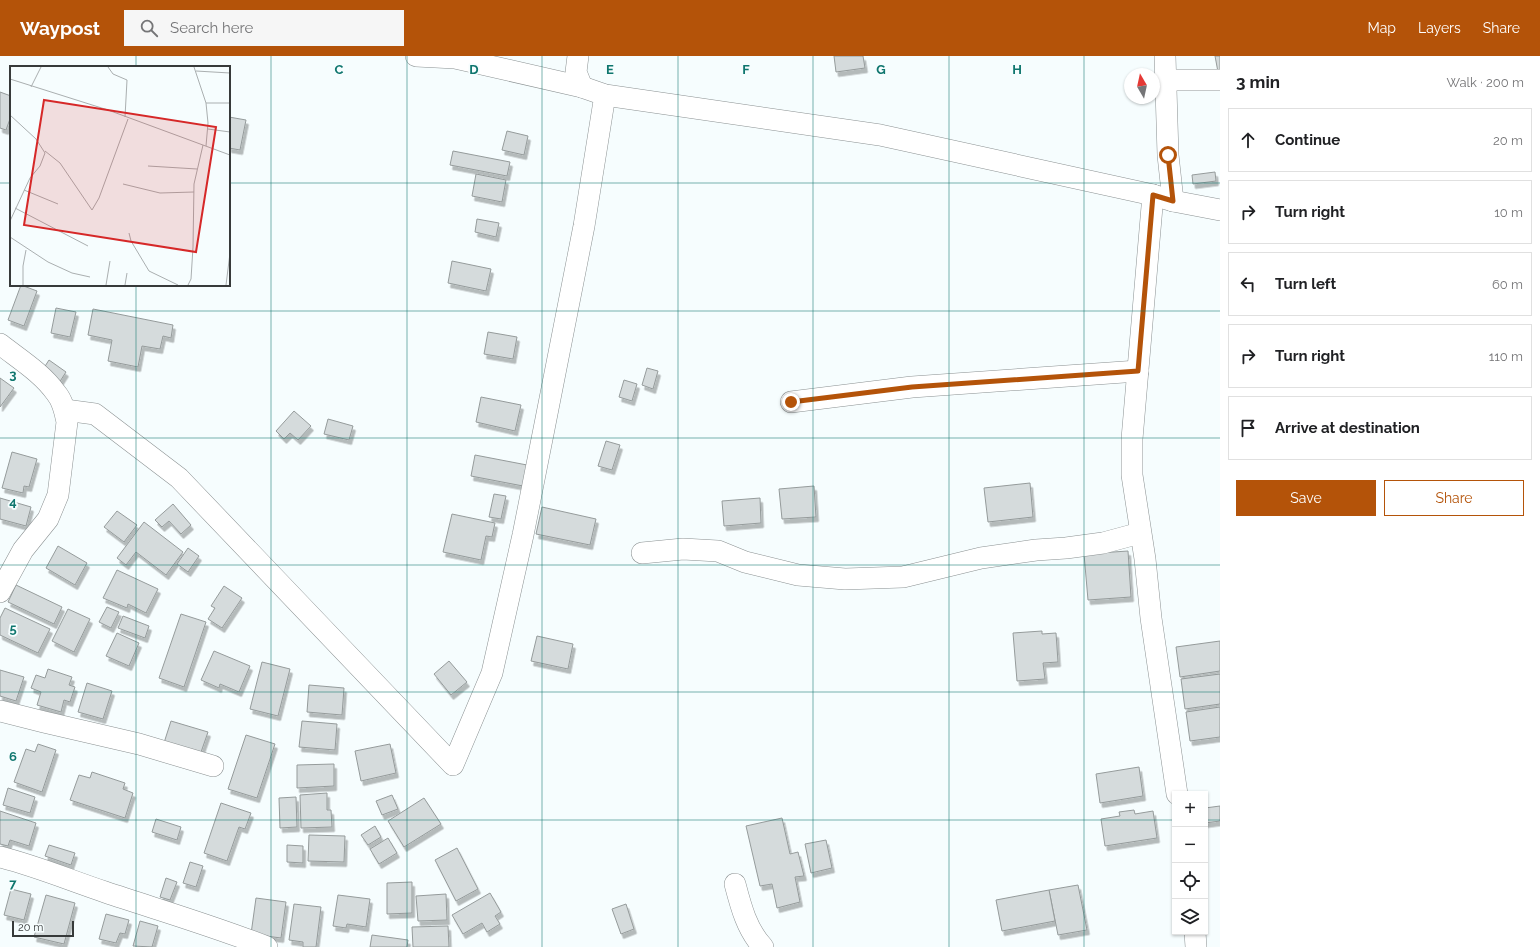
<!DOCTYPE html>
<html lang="en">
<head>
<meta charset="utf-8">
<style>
  body { margin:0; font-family:Raleway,sans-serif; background:#f6f6f6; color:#202124 }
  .controls { position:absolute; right:12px; bottom:12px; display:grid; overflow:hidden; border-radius:0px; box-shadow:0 1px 3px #0004 }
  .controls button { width:36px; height:36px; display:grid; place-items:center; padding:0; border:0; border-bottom:1px solid #e0e0e0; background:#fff; color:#202124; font:20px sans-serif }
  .compass { position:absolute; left:1124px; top:12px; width:36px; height:36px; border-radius:50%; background:#fff; box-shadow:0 1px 3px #0004; rotate:351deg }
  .scale { position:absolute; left:12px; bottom:10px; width:62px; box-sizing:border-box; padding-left:4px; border:2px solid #373a3a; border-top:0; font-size:11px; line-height:14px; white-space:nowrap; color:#373a3a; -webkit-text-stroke:3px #f6fdfe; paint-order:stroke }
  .stop { position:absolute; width:12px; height:12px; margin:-9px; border:3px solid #b45309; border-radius:50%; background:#fff }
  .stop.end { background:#b45309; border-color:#fff; box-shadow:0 1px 4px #0008 }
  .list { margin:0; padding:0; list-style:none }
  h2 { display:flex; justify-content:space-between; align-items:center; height:52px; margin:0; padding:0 16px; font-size:17px }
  h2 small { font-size:13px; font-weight:400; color:#757577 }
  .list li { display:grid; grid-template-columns:26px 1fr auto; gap:12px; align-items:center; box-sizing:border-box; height:64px; margin:0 8px 8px; padding:0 8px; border:1px solid #e0e0e0; border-radius:0px }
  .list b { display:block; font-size:15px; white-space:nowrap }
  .list em { font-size:13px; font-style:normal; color:#757577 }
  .actions { display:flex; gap:8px; padding:12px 16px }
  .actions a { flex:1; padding:9px 0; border:1px solid #b45309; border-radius:0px; text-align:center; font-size:14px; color:#b45309 }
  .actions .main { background:#b45309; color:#fff }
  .icon { flex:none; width:22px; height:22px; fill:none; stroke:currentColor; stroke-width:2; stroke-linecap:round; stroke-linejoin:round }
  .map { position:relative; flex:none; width:1220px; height:891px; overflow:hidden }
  header { display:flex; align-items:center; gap:24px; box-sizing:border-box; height:56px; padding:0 20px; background:#b45309; color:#fff }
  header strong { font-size:19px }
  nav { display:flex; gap:22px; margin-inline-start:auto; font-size:14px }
  .search { width:280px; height:36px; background:#f6f6f6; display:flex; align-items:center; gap:10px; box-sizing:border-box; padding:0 14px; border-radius:0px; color:#757577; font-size:15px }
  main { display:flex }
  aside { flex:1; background:#fff }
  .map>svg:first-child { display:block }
  .building { fill:#d5dbdc; stroke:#959b9b; filter:url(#shadow) }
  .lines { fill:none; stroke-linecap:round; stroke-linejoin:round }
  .minor-casing { stroke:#8b9192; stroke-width:22 }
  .minor { stroke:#fff; stroke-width:21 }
  .route { stroke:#b45309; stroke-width:5 }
  .grid { fill:none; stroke:#0f766e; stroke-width:1; stroke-opacity:0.55 }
  .inset-road { fill:none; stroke:#aaafb0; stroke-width:1 }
  .view { fill:#d62828; fill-opacity:0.15; stroke:#d62828; stroke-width:2 }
  .inset-edge { fill:none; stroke:#373a3a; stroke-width:2 }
  .grid-label { font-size:13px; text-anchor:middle; font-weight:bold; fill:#0f766e; stroke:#f6fdfe; stroke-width:3.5; stroke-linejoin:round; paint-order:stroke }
</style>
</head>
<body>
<header>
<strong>Waypost</strong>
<div class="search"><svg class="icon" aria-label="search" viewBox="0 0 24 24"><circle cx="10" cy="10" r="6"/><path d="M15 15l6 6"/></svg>Search here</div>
<nav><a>Map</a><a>Layers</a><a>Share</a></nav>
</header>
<main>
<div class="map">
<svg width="1220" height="891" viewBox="0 0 1220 891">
  <defs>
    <filter id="shadow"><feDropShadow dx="2.5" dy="4.5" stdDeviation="0" flood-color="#0004"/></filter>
  </defs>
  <rect width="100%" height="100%" fill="#f6fdfe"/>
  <!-- building -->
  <g class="building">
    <polygon points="834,0 863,0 865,12 836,16"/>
    <polygon points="1215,0 1220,0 1220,15 1218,16"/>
    <polygon points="0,36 11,40 11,60 6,74 0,72"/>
    <polygon points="229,61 246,64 240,94 229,92"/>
    <polygon points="507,75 528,80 524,99 502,94"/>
    <polygon points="453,95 510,106 507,120 450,109"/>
    <polygon points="1215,116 1216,125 1193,128 1192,119"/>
    <polygon points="476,118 506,124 502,146 472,140"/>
    <polygon points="477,163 499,167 496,181 475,176"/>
    <polygon points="452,205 491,213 486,235 448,227"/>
    <polygon points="21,229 37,235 24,270 8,264"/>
    <polygon points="56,252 76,256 70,281 51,277"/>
    <polygon points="93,253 173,269 171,282 163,280 160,293 142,290 138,311 108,305 112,284 88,279"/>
    <polygon points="488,276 517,281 513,303 484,298"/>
    <polygon points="49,304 66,316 59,327 42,315"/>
    <polygon points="647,312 658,315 653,333 642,329"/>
    <polygon points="0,322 14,332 0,351"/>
    <polygon points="624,324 637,328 632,345 619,341"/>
    <polygon points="481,341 521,349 515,375 476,366"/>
    <polygon points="294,355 311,370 298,384 290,377 284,383 276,375"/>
    <polygon points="328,363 353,370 349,384 324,378"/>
    <polygon points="606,385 620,389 612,414 598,410"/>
    <polygon points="12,396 37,403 29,431 24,430 23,437 2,432"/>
    <polygon points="475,399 527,409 523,430 471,420"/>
    <polygon points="1030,427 1033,461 988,466 984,432"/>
    <polygon points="814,430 816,461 782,463 779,433"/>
    <polygon points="494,438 506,440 501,463 489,461"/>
    <polygon points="0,442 31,451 26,470 0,463"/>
    <polygon points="760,442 761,467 724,470 722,445"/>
    <polygon points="173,448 191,469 181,478 169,465 162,471 155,464"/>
    <polygon points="542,451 596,463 590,489 536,478"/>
    <polygon points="117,455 137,469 124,486 104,471"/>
    <polygon points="452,458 495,467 492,481 486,480 481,504 443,496"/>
    <polygon points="144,466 183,496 166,519 136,496 126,509 117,502"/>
    <polygon points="58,490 87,507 75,529 46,512"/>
    <polygon points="188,492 199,500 188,516 177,508"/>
    <polygon points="1128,495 1131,541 1088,544 1084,498"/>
    <polygon points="117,514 158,533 146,557 128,548 127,552 103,542"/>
    <polygon points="16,529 62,551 54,568 8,546"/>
    <polygon points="224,530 242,542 222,572 208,563 215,552 211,550"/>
    <polygon points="107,551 119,556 111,572 99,566"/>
    <polygon points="5,552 50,573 38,597 0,579 0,562"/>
    <polygon points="68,553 90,563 74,596 52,585"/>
    <polygon points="181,558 206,566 184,631 159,622"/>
    <polygon points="123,560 149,570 145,582 118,572"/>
    <polygon points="1042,575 1042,578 1056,577 1058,606 1043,607 1045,623 1017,625 1013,577"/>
    <polygon points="117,577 139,587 129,610 106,600"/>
    <polygon points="537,580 573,588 568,613 531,605"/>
    <polygon points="1220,585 1220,615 1180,621 1176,591"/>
    <polygon points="214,595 250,610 239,636 220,628 219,632 201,624"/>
    <polygon points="449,605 467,626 451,639 434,618"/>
    <polygon points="262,606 290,613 278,660 250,653"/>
    <polygon points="48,613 72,621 69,629 75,631 70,646 64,644 61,656 37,649 41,636 31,632 36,619 45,622"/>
    <polygon points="0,614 24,621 16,645 0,640"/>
    <polygon points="1220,618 1220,648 1185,653 1181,623"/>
    <polygon points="87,627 112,635 103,663 78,656"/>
    <polygon points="309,629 344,632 342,659 307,656"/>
    <polygon points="1220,651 1220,681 1190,685 1186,656"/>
    <polygon points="171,665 208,676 200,699 162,693"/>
    <polygon points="302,665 337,668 335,694 299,691"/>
    <polygon points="246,679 275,688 257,742 228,733"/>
    <polygon points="38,688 56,694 42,736 14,726 26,693 35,696"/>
    <polygon points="390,688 396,717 361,725 355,695"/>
    <polygon points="334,708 334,730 297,732 297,709"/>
    <polygon points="1139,711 1143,740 1100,747 1096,718"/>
    <polygon points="92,716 125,727 123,733 133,737 125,762 70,744 79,719 90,722"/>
    <polygon points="8,732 35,741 30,757 3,749"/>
    <polygon points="327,737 327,754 331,754 332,771 301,772 300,739"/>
    <polygon points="392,739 398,753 382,759 376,745"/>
    <polygon points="296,741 297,771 280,772 279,742"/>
    <polygon points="424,742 441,768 404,791 388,765"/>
    <polygon points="221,747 251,757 245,773 239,771 227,805 204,797"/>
    <polygon points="1220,750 1220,765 1205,767 1205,752"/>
    <polygon points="1134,754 1135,758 1153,755 1157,782 1105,790 1101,763 1120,760 1119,756"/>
    <polygon points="0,755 36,767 29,790 10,784 8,790 0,788"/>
    <polygon points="782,762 790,798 798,796 804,820 795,821 800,846 777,852 772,828 760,830 746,770"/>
    <polygon points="156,763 181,771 177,784 152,776"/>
    <polygon points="375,770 381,781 368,789 361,779"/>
    <polygon points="309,779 345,780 344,806 308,805"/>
    <polygon points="388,782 397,797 379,808 370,793"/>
    <polygon points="826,784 832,812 811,817 805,788"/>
    <polygon points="49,789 75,797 71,809 45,800"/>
    <polygon points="287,789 303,790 303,807 287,806"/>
    <polygon points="457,792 478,833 456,845 435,804"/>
    <polygon points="190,806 203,810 196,831 183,827"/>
    <polygon points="166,822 177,826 170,844 160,841"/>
    <polygon points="412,826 412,857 387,858 387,827"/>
    <polygon points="1078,829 1087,874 1058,879 1049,834"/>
    <polygon points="11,833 31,838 24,864 4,859"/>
    <polygon points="1049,834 1055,865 1002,875 996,844"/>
    <polygon points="490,837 501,856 495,860 500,868 487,876 482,867 463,878 452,859"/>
    <polygon points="446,838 447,864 418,865 416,840"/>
    <polygon points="46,839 75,847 64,888 34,881"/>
    <polygon points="338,839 370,843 366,871 347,868 346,872 333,870"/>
    <polygon points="256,842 286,846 281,882 251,878"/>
    <polygon points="294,848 321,851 316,891 303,891 303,886 289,884"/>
    <polygon points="626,848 634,873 621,878 612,853"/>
    <polygon points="106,858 129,864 125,878 120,877 116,887 99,883"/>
    <polygon points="140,865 158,870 152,891 133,890"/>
    <polygon points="448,870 449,891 413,891 412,871"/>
    <polygon points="372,879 408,884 407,891 370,891"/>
  </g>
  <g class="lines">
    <defs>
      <g id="minor">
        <polyline points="416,0 455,2 582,31 605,39 880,79 1153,139 1173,145 1220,154"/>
        <polyline points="578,0 576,16 582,31"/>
        <polyline points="1165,0 1168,99 1173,145"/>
        <polyline points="1166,24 1220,24"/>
        <polyline points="1153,139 1132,383 1132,419 1145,503 1151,562 1177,738"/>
        <path d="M 0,288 C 19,303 42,317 56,337 C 63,345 65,356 67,366 L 58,439 L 48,463 L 23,494 L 0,536"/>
        <polyline points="791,346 912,331 1138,315"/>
        <polyline points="65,354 95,358 179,422 453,709 492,617 523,479 544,373 584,170 605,39"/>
        <polyline points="642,497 683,493 718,495 745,506 798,519 845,523 903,521 981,502 1036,494 1066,492 1103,487 1140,477"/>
        <polyline points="0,655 44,666 139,688 213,710"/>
        <path d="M 0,801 C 36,810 69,824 105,836 C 159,854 214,870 267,891"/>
        <path d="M 735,828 C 741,851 747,874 763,891"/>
        <polyline points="1195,876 1196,891"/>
      </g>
    </defs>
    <!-- minor casing -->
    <use href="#minor" class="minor-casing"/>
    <!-- minor -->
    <use href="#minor" class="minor"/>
  </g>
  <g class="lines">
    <!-- route -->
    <polyline class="route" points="791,346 912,331 1138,315 1153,139 1173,145 1168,99"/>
  </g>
  <!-- grid -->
  <path class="grid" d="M 136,0 L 136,11M 271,0 L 271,891M 407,0 L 407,891M 542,0 L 542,891M 678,0 L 678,891M 813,0 L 813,891M 949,0 L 949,891M 1084,0 L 1084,891M 0,127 L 11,127M 229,127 L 1220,127M 136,229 L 136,891M 0,255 L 1220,255M 0,382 L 1220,382M 0,509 L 1220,509M 0,636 L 1220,636M 0,764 L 1175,764M 1205,764 L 1220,764"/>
  <!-- overview -->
  <g transform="translate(10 10)">
    <rect width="220" height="220" fill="#f6fdfe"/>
    <path class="inset-road" d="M 98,1 L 103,8 L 117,14 L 115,51M 184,1 L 196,37 L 198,57 L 196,80M 186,5 L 220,7M 0,13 L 98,44 L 220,89M 21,21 L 31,1M 196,37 L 220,37M 0,49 L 26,73 L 35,87 L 30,100 L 20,112 L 0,155M 198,63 L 220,66M 35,85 L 50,97 L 82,144 L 89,132 L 118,53M 138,100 L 187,103M 113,118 L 150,127 L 184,126M 14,124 L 48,138M 5,142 L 78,180M 119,167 L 121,175 L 139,205 L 168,219M 0,171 L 38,196 L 62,207 L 80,211M 13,219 L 13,200 L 16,184M 96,219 L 100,195M 115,219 L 117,207M 178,219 L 181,213 L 183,181 L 184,118 L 193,79M 216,219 L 220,187"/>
    <path class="view" d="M 34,34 L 206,61 L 186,186 L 14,159 Z"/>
    <rect width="220" height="220" class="inset-edge"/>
  </g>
  <g class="grid-label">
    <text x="339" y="18">C</text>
    <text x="474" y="18">D</text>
    <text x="610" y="18">E</text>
    <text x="746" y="18">F</text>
    <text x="881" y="18">G</text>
    <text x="1017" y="18">H</text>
    <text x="13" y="323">3</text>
    <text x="13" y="450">4</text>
    <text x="13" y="577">5</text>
    <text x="13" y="705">6</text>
    <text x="13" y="832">7</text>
  </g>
</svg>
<div class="controls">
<button>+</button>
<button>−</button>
<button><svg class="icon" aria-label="locate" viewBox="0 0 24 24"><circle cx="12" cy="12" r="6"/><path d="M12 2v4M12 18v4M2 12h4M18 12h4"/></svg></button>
<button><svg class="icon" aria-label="layers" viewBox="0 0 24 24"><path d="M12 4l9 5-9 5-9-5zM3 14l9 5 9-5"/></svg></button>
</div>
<svg class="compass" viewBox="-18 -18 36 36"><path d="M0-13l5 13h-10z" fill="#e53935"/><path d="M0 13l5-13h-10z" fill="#757577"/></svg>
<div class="scale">20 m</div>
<div class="stop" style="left:1168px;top:99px"></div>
<div class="stop end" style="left:791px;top:346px"></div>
</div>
<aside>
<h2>3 min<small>Walk · 200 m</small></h2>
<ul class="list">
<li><svg class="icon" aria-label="ahead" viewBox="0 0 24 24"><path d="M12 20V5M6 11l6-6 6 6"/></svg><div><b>Continue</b></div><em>20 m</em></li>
<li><svg class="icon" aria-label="right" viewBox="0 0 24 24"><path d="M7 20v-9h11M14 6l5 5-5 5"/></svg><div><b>Turn right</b></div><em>10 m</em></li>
<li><svg class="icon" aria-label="left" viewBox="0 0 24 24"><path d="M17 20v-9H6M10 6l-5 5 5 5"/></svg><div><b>Turn left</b></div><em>60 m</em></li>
<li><svg class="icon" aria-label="right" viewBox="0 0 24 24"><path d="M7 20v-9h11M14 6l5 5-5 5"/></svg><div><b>Turn right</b></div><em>110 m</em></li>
<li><svg class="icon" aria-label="arrive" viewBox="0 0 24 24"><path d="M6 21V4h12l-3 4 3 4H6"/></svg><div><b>Arrive at destination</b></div></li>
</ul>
<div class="actions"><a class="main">Save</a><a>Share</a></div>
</aside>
</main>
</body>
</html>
